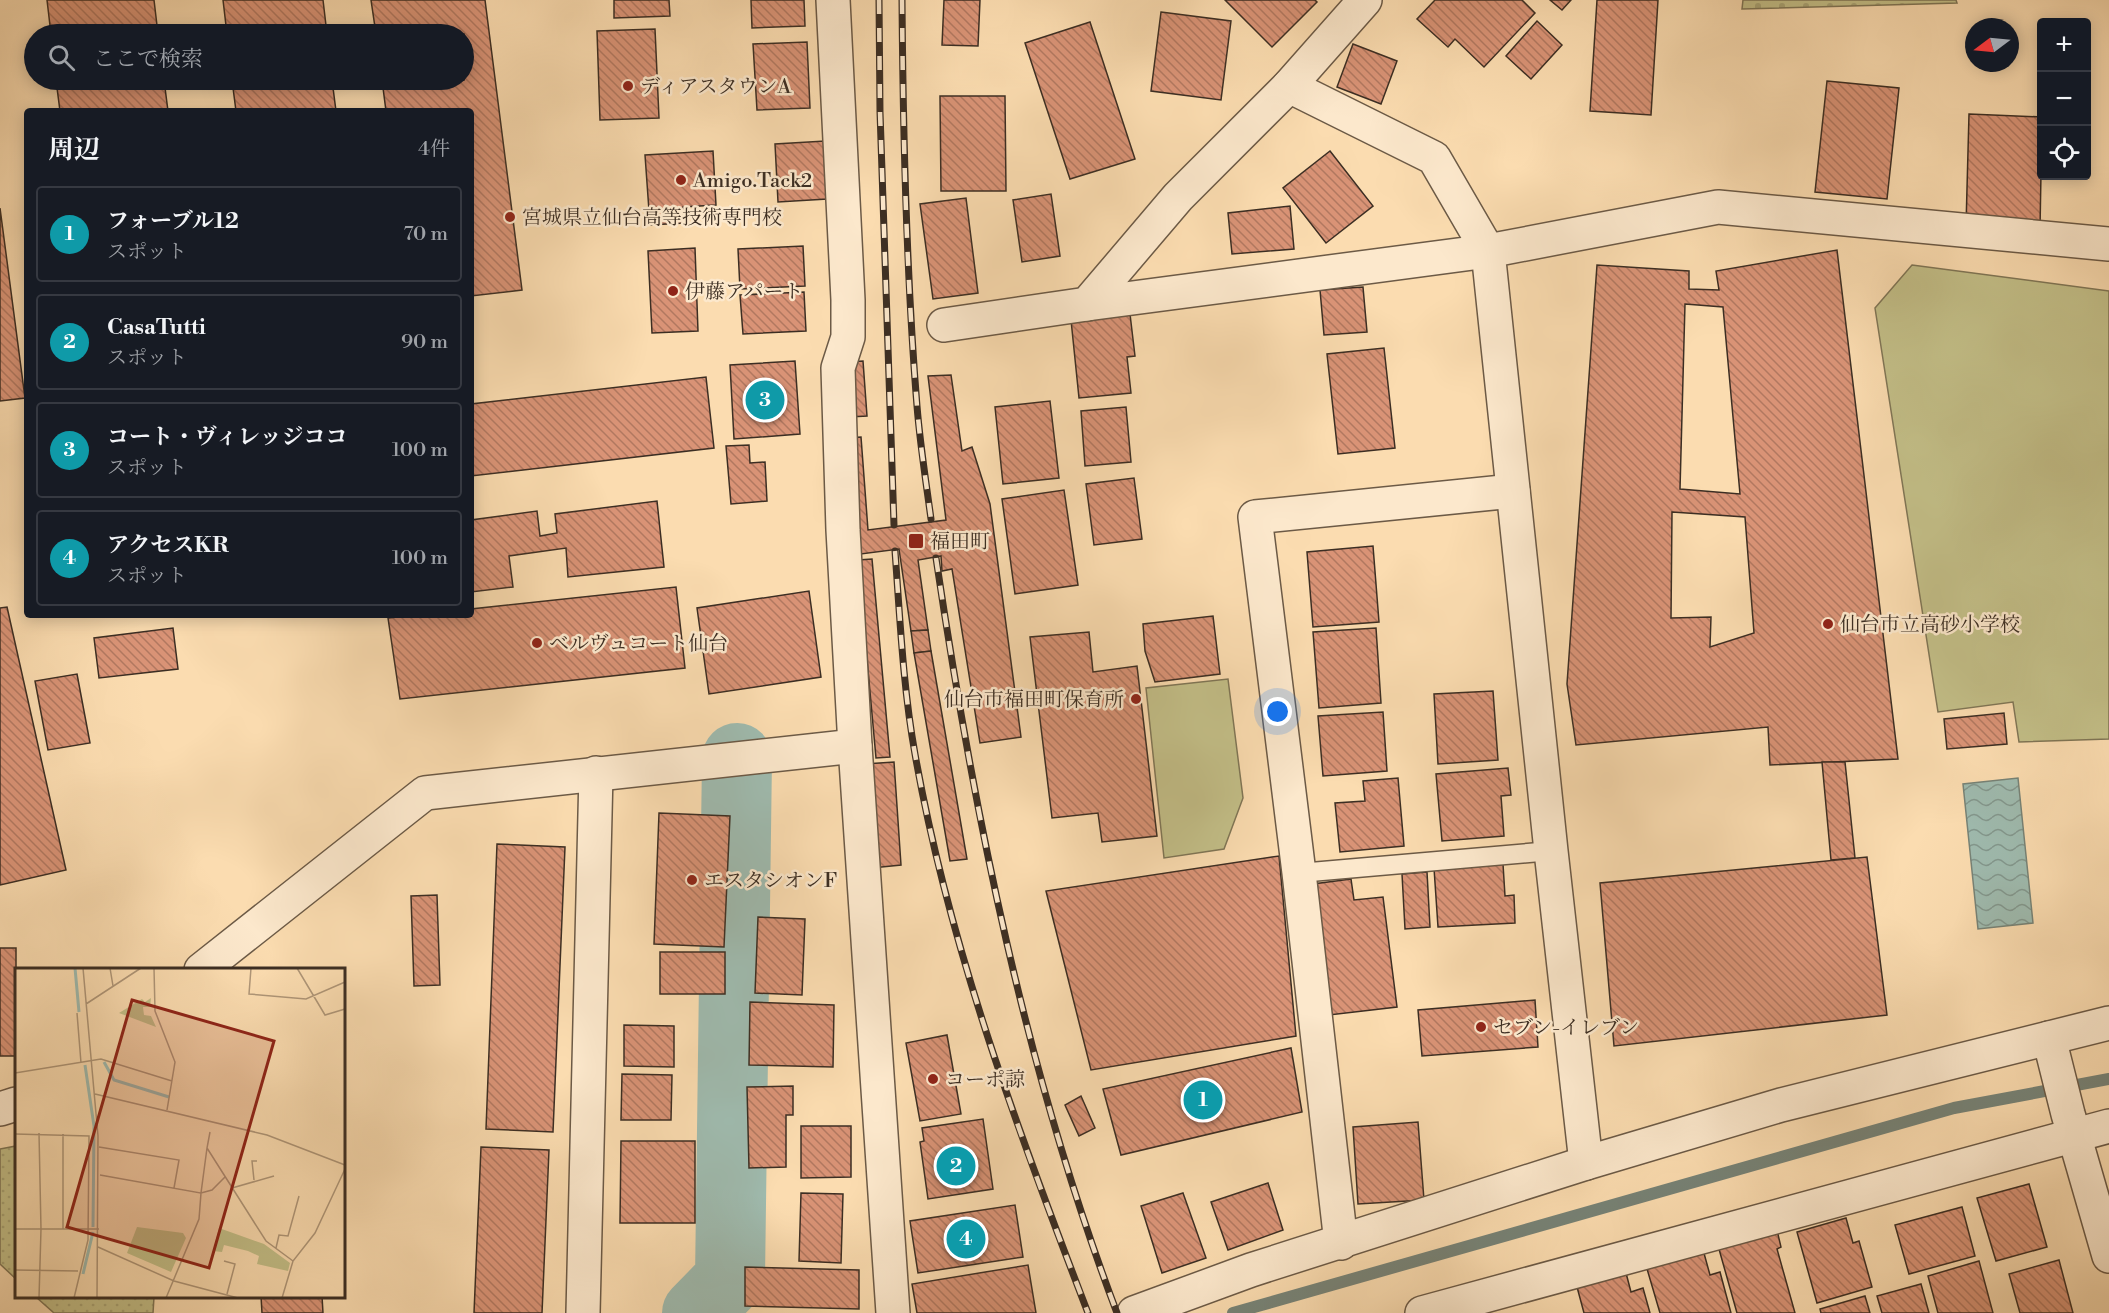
<!DOCTYPE html>
<html lang="ja">
<head>
<meta charset="utf-8">
<style>
  body { margin:0; font-family:"Libre Bodoni","Noto Serif JP",serif; background:#20242c; color:#f1f3f6 }
  .controls { position:absolute; right:18px; top:18px; display:grid; overflow:hidden; border-radius:6px; box-shadow:0 3px 15px #0003 }
  .controls button { width:54px; height:54px; display:grid; place-items:center; padding:0; border:0; border-bottom:2px solid #363941; background:#171b24; color:#f1f3f6; font:30px sans-serif }
  .compass { position:absolute; left:1965px; top:18px; width:54px; height:54px; border-radius:50%; background:#171b24; box-shadow:0 3px 15px #0003; rotate:254deg }
  .you { position:absolute; left:1278px; top:712px; width:21px; height:21px; margin:-15px; border:4px solid #fff; border-radius:50%; background:#1a73e8; box-shadow:0 0 0 9px #1a73e833 }
  .badge { display:grid; place-items:center; width:39px; height:39px; border-radius:50%; background:#ea580c; color:#fff; font-size:20px; font-weight:700 }
  .pin { position:absolute; translate:-50% -50%; border:3px solid #fff; box-shadow:0 2px 6px #0006 }
  .list { margin:0; padding:0; list-style:none }
  h2 { display:flex; justify-content:space-between; align-items:center; height:78px; margin:0; padding:0 24px; font-size:26px }
  h2 small { font-size:20px; font-weight:400; color:#9ea1a6 }
  .list li { display:grid; grid-template-columns:39px 1fr auto; gap:18px; align-items:center; box-sizing:border-box; height:96px; margin:0 12px 12px; padding:0 12px; border:2px solid #363941; border-radius:6px }
  .list b { display:block; font-size:22px; white-space:nowrap }
  .list p { margin:0; font-size:20px; white-space:nowrap; color:#9ea1a6 }
  .list em { font-size:20px; font-style:normal; color:#9ea1a6 }
  .icon { flex:none; width:33px; height:33px; fill:none; stroke:currentColor; stroke-width:2; stroke-linecap:round; stroke-linejoin:round }
  .map { position:relative; flex:none; width:2109px; height:1313px; overflow:hidden }
  .search { position:absolute; background:#171b24; box-shadow:0 3px 15px #0003; left:24px; top:24px; width:450px; height:66px; display:flex; align-items:center; gap:15px; box-sizing:border-box; padding:0 21px; border-radius:33px; color:#9ea1a6; font-size:22px }
  .panel { position:absolute; background:#171b24; box-shadow:0 3px 15px #0003; left:24px; top:108px; width:450px; height:510px; border-radius:6px }
  .map>svg:first-child { display:block }
  .grass { fill:url(#grass-dots); stroke:#807656; stroke-width:1.5 }
  .cemetery { fill:url(#cemetery-stones); stroke:#807656; stroke-width:1.5 }
  .garden { fill:#c3bf88; stroke:#807656; stroke-width:1.5 }
  .water { fill:url(#water-waves); stroke:#778377; stroke-width:1.5 }
  .lines { fill:none; stroke-linecap:round; stroke-linejoin:round }
  .stream { stroke:#778377; stroke-width:12 }
  .river { stroke:#9fbbaf; stroke-width:70 }
  .building { fill:url(#building-back-hatch); stroke:#3c2e23; stroke-width:1.5; fill-rule:evenodd }
  .service-casing { stroke:#6c5a46; stroke-width:21 }
  .minor-casing { stroke:#6c5a46; stroke-width:36 }
  .service { stroke:#fce8cc; stroke-width:18 }
  .minor { stroke:#fce8cc; stroke-width:33 }
  .rail-casing { stroke:#3c2e23; stroke-width:7 }
  .rail { stroke:#fce8cc; stroke-width:4.5; stroke-dasharray:14; stroke-linecap:butt }
  .poi-dot { fill:#8f2418; stroke:#fce8cc; stroke-width:2 }
  .labels { text-anchor:middle; stroke-width:5; stroke-linejoin:round; paint-order:stroke }
  .poi-label { font-size:20px; fill:#3c2e23; stroke:#fce8cc; text-anchor:start }
  .inset-river { fill:none; stroke:#9fbbaf; stroke-width:3 }
  .inset-road { fill:none; stroke:#af9678; stroke-width:1.5 }
  .view { fill:#8f2418; fill-opacity:0.15; stroke:#8f2418; stroke-width:3 }
  .inset-edge { fill:none; stroke:#3c2e23; stroke-width:3 }
</style>
</head>
<body>
<div class="map">
<svg width="2109" height="1313" viewBox="0 0 2109 1313">
  <defs>
    <pattern id="grass-dots" width="8" height="8" patternUnits="userSpaceOnUse" patternTransform="scale(1.5)"><rect width="8" height="8" fill="#c3bf88"/><path d="M2 2h.1M6 6h.1" fill="none" stroke="#a8a475" stroke-width="1.8" stroke-linecap="round"/></pattern>
    <pattern id="cemetery-stones" width="16" height="16" patternUnits="userSpaceOnUse" patternTransform="scale(1.5)"><rect width="16" height="16" fill="#c3bf88"/><path d="M2 7V4a2 2 0 0 1 4 0v3zM10 15v-3a2 2 0 0 1 4 0v3z" fill="#a8a475"/></pattern>
    <pattern id="water-waves" width="16" height="10" patternUnits="userSpaceOnUse" patternTransform="scale(1.5)"><rect width="16" height="10" fill="#9fbbaf"/><path d="M0 5q4-4 8 0t8 0" fill="none" stroke="#83988e"/></pattern>
    <pattern id="building-back-hatch" width="6" height="6" patternUnits="userSpaceOnUse" patternTransform="scale(1.5)"><rect width="6" height="6" fill="#d99376"/><path d="M-1 5l2 2M0 0l6 6M5-1l2 2" fill="none" stroke="#b17860"/></pattern>
  </defs>
  <rect width="100%" height="100%" fill="#fbdcb0"/>
  <filter id="stains"><feTurbulence type="fractalNoise" baseFrequency=".00333" numOctaves="4"/><feColorMatrix values="0 0 0 0 .2 0 0 0 0 .09 0 0 0 0 .02 0 0 0 .5 -.17"/></filter>
  <radialGradient id="worn" r=".72"><stop offset=".6" stop-color="#630" stop-opacity="0"/><stop offset="1" stop-color="#630" stop-opacity=".3"/></radialGradient>
  <!-- grass -->
  <g class="grass">
    <polygon points="16,1146 16,1279 0,1264 0,1149"/>
    <polygon points="36,1297 154,1297 153,1313 54,1313"/>
  </g>
  <!-- cemetery -->
  <polygon class="cemetery" points="1743,0 1956,0 1957,3 1742,9"/>
  <!-- garden -->
  <g class="garden">
    <polygon points="1912,265 2109,291 2109,739 2019,742 2013,702 1938,712 1875,308"/>
    <polygon points="1228,679 1243,798 1224,849 1164,858 1146,688"/>
  </g>
  <!-- water -->
  <polygon class="water" points="2018,778 2033,923 1978,929 1963,784"/>
  <g class="lines">
    <!-- stream -->
    <polyline class="stream" points="1233,1313 1954,1108 2109,1079"/>
    <!-- river -->
    <polyline class="river" points="697,1313 730,1279 737,758"/>
  </g>
  <!-- building -->
  <g class="building">
    <polygon points="47,0 154,0 158,34 51,34"/>
    <polygon points="223,0 323,0 327,34 227,34"/>
    <polygon points="371,0 485,0 522,290 471,296 471,111 386,111 382,80 464,80 464,34 376,34"/>
    <polygon points="614,0 669,0 670,16 614,18"/>
    <polygon points="751,0 804,0 805,26 752,28"/>
    <polygon points="944,0 980,0 978,46 942,45"/>
    <polygon points="1225,0 1315,0 1317,2 1272,47"/>
    <polygon points="1435,0 1522,0 1535,13 1484,67 1455,39 1448,47 1417,19"/>
    <polygon points="1550,0 1571,0 1562,10"/>
    <polygon points="1597,0 1658,0 1651,115 1590,111"/>
    <polygon points="1161,12 1231,21 1221,100 1151,91"/>
    <polygon points="1537,21 1562,45 1531,79 1506,56"/>
    <polygon points="1090,22 1135,159 1070,179 1025,43"/>
    <polygon points="655,29 659,118 600,120 597,31"/>
    <polygon points="807,42 810,108 757,110 753,44"/>
    <polygon points="1353,44 1397,61 1381,104 1337,87"/>
    <polygon points="56,80 164,80 168,111 60,111"/>
    <polygon points="232,80 332,80 336,111 236,111"/>
    <polygon points="1827,81 1899,88 1887,199 1815,192"/>
    <polygon points="940,96 1005,96 1006,191 941,191"/>
    <polygon points="1969,114 2042,117 2040,229 1966,226"/>
    <polygon points="825,141 827,199 778,202 775,144"/>
    <polygon points="713,151 716,205 683,207 684,223 650,225 645,155"/>
    <polygon points="1330,151 1373,206 1326,243 1283,188"/>
    <polygon points="1051,194 1060,256 1022,262 1013,200"/>
    <polygon points="966,198 978,293 933,299 920,204"/>
    <polygon points="1290,206 1294,249 1232,254 1228,213"/>
    <polygon points="0,208 25,398 0,401"/>
    <polygon points="803,246 805,286 740,289 738,249"/>
    <polygon points="695,248 698,331 652,333 648,251"/>
    <path d="M 1837,250 L 1898,759 L 1770,765 L 1768,727 L 1576,745 L 1567,684 L 1597,265 L 1689,271 L 1689,289 L 1719,290 L 1716,271 ZM 1685,304 L 1723,307 L 1740,494 L 1680,489 ZM 1672,512 L 1745,517 L 1754,633 L 1710,647 L 1711,617 L 1671,618 Z"/>
    <polygon points="1363,287 1367,332 1324,335 1320,290"/>
    <polygon points="804,292 806,331 743,334 740,295"/>
    <polygon points="1130,314 1135,356 1127,357 1131,393 1079,398 1071,320"/>
    <polygon points="1384,348 1395,448 1338,454 1327,354"/>
    <polygon points="795,361 800,434 734,439 730,365"/>
    <polygon points="863,361 867,416 849,417 847,362"/>
    <polygon points="951,375 962,451 972,447 990,504 1021,737 980,743 952,569 942,571 941,556 918,560 928,630 911,631 899,549 853,555 845,438 861,437 868,530 946,520 928,376"/>
    <polygon points="706,377 714,448 471,476 471,404"/>
    <polygon points="1050,401 1059,478 1003,484 995,407"/>
    <polygon points="1126,407 1131,462 1085,466 1081,411"/>
    <polygon points="749,445 750,463 765,462 767,501 731,504 726,446"/>
    <polygon points="1134,478 1142,539 1094,545 1086,484"/>
    <polygon points="1064,490 1078,585 1015,594 1002,499"/>
    <polygon points="657,501 664,567 568,577 566,548 509,556 513,587 471,592 471,520 537,511 540,536 557,533 555,514"/>
    <polygon points="1373,546 1379,622 1313,627 1307,552"/>
    <polygon points="872,559 890,757 876,758 858,560"/>
    <polygon points="676,587 685,668 400,699 388,618 417,615 471,615 471,609"/>
    <polygon points="809,591 821,677 709,694 697,608"/>
    <polygon points="7,607 66,870 0,885 0,608"/>
    <polygon points="1213,616 1220,674 1155,682 1145,651 1143,624"/>
    <polygon points="173,628 178,669 99,678 94,638"/>
    <polygon points="1376,628 1381,703 1319,708 1313,632"/>
    <polygon points="928,630 931,651 914,653 911,631"/>
    <polygon points="1089,632 1093,672 1137,666 1157,836 1102,842 1098,813 1052,818 1030,637"/>
    <polygon points="931,651 967,859 950,861 914,653"/>
    <polygon points="77,674 90,743 48,750 35,681"/>
    <polygon points="1493,691 1498,760 1438,764 1434,694"/>
    <polygon points="1383,712 1387,771 1323,776 1318,716"/>
    <polygon points="2004,713 2007,744 1947,749 1944,719"/>
    <polygon points="894,762 901,865 872,868 865,764"/>
    <polygon points="1822,762 1845,762 1855,858 1831,860"/>
    <polygon points="1508,768 1511,795 1501,796 1504,836 1442,841 1436,774"/>
    <polygon points="1398,778 1404,846 1340,852 1335,803 1365,801 1363,781"/>
    <polygon points="659,813 730,816 724,947 654,944"/>
    <polygon points="497,844 565,847 553,1132 486,1129"/>
    <polygon points="1279,856 1296,1036 1091,1070 1046,891"/>
    <polygon points="1867,857 1887,1015 1614,1046 1600,883"/>
    <polygon points="1503,864 1505,896 1514,895 1515,923 1438,927 1434,868"/>
    <polygon points="1427,872 1430,927 1405,929 1402,874"/>
    <polygon points="1351,879 1354,900 1383,897 1397,1007 1329,1015 1313,884"/>
    <polygon points="437,895 440,985 414,986 411,896"/>
    <polygon points="758,917 805,919 802,995 755,993"/>
    <rect x="0" y="948" width="16" height="108"/>
    <rect x="660" y="952" width="65" height="42"/>
    <polygon points="1535,1000 1538,1047 1422,1056 1418,1010"/>
    <polygon points="750,1002 834,1005 833,1067 749,1065"/>
    <polygon points="624,1025 674,1026 674,1067 624,1066"/>
    <polygon points="947,1035 961,1114 920,1121 906,1043"/>
    <polygon points="1291,1048 1302,1112 1121,1155 1103,1089"/>
    <polygon points="622,1074 672,1075 671,1120 621,1120"/>
    <polygon points="793,1086 793,1115 786,1115 786,1167 749,1168 747,1087"/>
    <polygon points="1081,1096 1095,1128 1079,1136 1065,1105"/>
    <polygon points="983,1119 993,1189 928,1199 920,1142 924,1141 922,1128"/>
    <polygon points="1418,1122 1424,1200 1358,1204 1353,1127"/>
    <polygon points="801,1126 851,1126 851,1177 801,1178"/>
    <polygon points="621,1141 695,1141 695,1223 620,1223"/>
    <polygon points="481,1147 549,1150 542,1313 474,1313"/>
    <polygon points="1268,1183 1283,1230 1228,1250 1211,1202"/>
    <polygon points="2029,1184 2047,1247 1996,1261 1977,1198"/>
    <polygon points="801,1193 843,1194 841,1263 799,1261"/>
    <polygon points="1183,1193 1206,1258 1162,1273 1141,1206"/>
    <polygon points="1015,1205 1023,1257 918,1273 910,1221"/>
    <polygon points="1962,1207 1975,1256 1909,1274 1895,1225"/>
    <polygon points="1846,1218 1853,1243 1859,1241 1872,1287 1817,1303 1797,1232"/>
    <polygon points="1776,1226 1781,1247 1777,1249 1795,1313 1737,1313 1717,1242"/>
    <polygon points="1702,1246 1710,1275 1720,1272 1731,1313 1660,1313 1645,1262"/>
    <polygon points="2059,1260 2073,1313 2020,1313 2009,1274"/>
    <polygon points="1979,1261 1993,1313 1938,1313 1928,1276"/>
    <polygon points="1028,1265 1036,1313 917,1313 912,1284"/>
    <polygon points="745,1267 859,1270 859,1309 745,1306"/>
    <polygon points="1626,1273 1631,1292 1643,1288 1650,1313 1584,1313 1577,1287"/>
    <polygon points="1921,1284 1929,1313 1882,1313 1877,1296"/>
    <polygon points="261,1296 322,1296 323,1313 262,1313"/>
    <polygon points="1865,1296 1870,1313 1821,1313 1820,1309"/>
  </g>
  <g class="lines">
    <defs>
      <polyline id="service" points="1299,873 1551,851"/>
      <g id="minor">
        <polyline points="833,0 848,300 848,337 838,368 843,530 855,746 893,1313"/>
        <polyline points="1087,304 1488,251 1434,158 1289,86"/>
        <polyline points="944,325 1087,304 1178,197 1289,86 1365,0"/>
        <polyline points="201,970 425,793 855,746"/>
        <polyline points="2049,1038 2068,1114 2109,1256"/>
        <polyline points="0,1109 16,1104"/>
        <polyline points="1586,1163 1551,851 1488,251 1718,207 2109,244"/>
        <polyline points="1341,1243 1299,873 1255,517 1513,491"/>
        <polyline points="583,1313 596,773"/>
        <polyline points="1134,1313 1251,1270 1586,1163 1781,1105 2109,1023"/>
        <polyline points="1422,1313 2109,1126"/>
      </g>
    </defs>
    <!-- service casing -->
    <use href="#service" class="service-casing"/>
    <!-- minor casing -->
    <use href="#minor" class="minor-casing"/>
    <!-- service -->
    <use href="#service" class="service"/>
    <!-- minor -->
    <use href="#minor" class="minor"/>
    <defs>
      <g id="rail">
        <polyline points="879,0 880,112 894,525"/>
        <path d="M 902,0 C 903,135 906,271 917,406 C 920,444 926,482 931,519"/>
        <path d="M 895,551 C 900,619 903,687 915,754 C 949,947 1018,1131 1088,1313"/>
        <path d="M 936,558 C 974,814 1025,1070 1117,1313"/>
      </g>
    </defs>
    <!-- rail casing -->
    <use href="#rail" class="rail-casing"/>
    <!-- rail -->
    <use href="#rail" class="rail"/>
  </g>
  <!-- markers -->
  <g class="poi-dot">
    <circle cx="628" cy="86" r="6"/>
    <circle cx="681" cy="180" r="6"/>
    <circle cx="510" cy="217" r="6"/>
    <circle cx="673" cy="291" r="6"/>
    <rect x="908" y="533" width="16" height="16" rx="3"/>
    <circle cx="1828" cy="624" r="6"/>
    <circle cx="537" cy="643" r="6"/>
    <circle cx="1136" cy="699" r="6"/>
    <circle cx="692" cy="880" r="6"/>
    <circle cx="1481" cy="1027" r="6"/>
    <circle cx="933" cy="1079" r="6"/>
  </g>
  <g class="labels">
    <!-- poi labels -->
    <g class="poi-label">
      <text x="640" y="93">ディアスタウンA</text>
      <text x="693" y="187">Amigo.Tack2</text>
      <text x="522" y="224">宮城県立仙台高等技術専門校</text>
      <text x="685" y="298">伊藤アパート</text>
      <text x="930" y="548">福田町</text>
      <text x="1840" y="631">仙台市立高砂小学校</text>
      <text x="549" y="650">ベルヴュコート仙台</text>
      <text x="1124" y="706" text-anchor="end">仙台市福田町保育所</text>
      <text x="704" y="887">エスタシオンF</text>
      <text x="1493" y="1034">セブン-イレブン</text>
      <text x="945" y="1086">コーポ諒</text>
    </g>
  </g>
  <!-- overview -->
  <g transform="translate(15 968)">
    <rect width="330" height="330" fill="#fbdcb0"/>
    <path d="M 136,30 L 135,39 L 128,39 L 129,47 L 136,48 L 141,59 L 104,45 L 127,31 L 130,34 Z" fill="#c3bf88"/>
    <path d="M 204,260 L 249,276 L 275,295 L 273,303 L 242,296 L 244,288 L 233,283 L 209,277 L 207,284 L 198,283 Z" fill="#c3bf88"/>
    <path d="M 122,259 L 168,265 L 171,270 L 156,304 L 112,285 Z" fill="#c3bf88"/>
    <path class="inset-river" d="M 60,0 L 64,44M 89,94 L 99,112 L 154,129M 70,97 L 79,158 L 78,259M 68,306 L 78,264"/>
    <path class="inset-road" d="M 68,0 L 83,168 L 82,330M 95,0 L 98,18M 139,0 L 140,43 L 160,94 L 152,142M 236,0 L 234,26 L 291,31 L 330,14M 282,0 L 310,47 L 330,41M 71,36 L 126,0M 62,45 L 66,95M 0,105 L 86,91 L 157,113M 80,126 L 252,167 L 330,197M 195,164 L 192,180 L 251,273 L 278,293M 24,165 L 26,261 L 84,261M 0,166 L 74,168 L 73,272 L 59,330M 48,166 L 48,261M 84,179 L 164,192 L 159,220M 192,180 L 186,225 L 197,222 L 210,209M 85,207 L 186,225 L 184,251 L 151,330M 239,212 L 237,193 L 242,193M 217,220 L 259,208M 0,261 L 26,261 L 24,330M 83,279 L 159,313 L 223,330M 261,280 L 264,267 L 273,268 L 284,228M 209,293 L 220,296 L 212,326M 0,302 L 63,303M 267,330 L 278,293 L 300,265 L 330,201"/>
    <path class="view" d="M 117,32 L 259,73 L 194,300 L 52,259 Z"/>
    <rect width="330" height="330" class="inset-edge"/>
  </g>
  <rect width="100%" height="100%" filter="url(#stains)"/>
  <rect width="100%" height="100%" fill="url(#worn)"/>
</svg>
<div class="controls">
<button>+</button>
<button>−</button>
<button><svg class="icon" aria-label="locate" viewBox="0 0 24 24"><circle cx="12" cy="12" r="6"/><path d="M12 2v4M12 18v4M2 12h4M18 12h4"/></svg></button>
</div>
<svg class="compass" viewBox="-18 -18 36 36"><path d="M0-13l5 13h-10z" fill="#e53935"/><path d="M0 13l5-13h-10z" fill="#9ea1a6"/></svg>
<div class="you"></div>
<div class="pin badge" style="left:1203px;top:1100px;background:#0f9aa8">1</div>
<div class="pin badge" style="left:956px;top:1166px;background:#0f9aa8">2</div>
<div class="pin badge" style="left:765px;top:400px;background:#0f9aa8">3</div>
<div class="pin badge" style="left:966px;top:1239px;background:#0f9aa8">4</div>
<div class="search"><svg class="icon" aria-label="search" viewBox="0 0 24 24"><circle cx="10" cy="10" r="6"/><path d="M15 15l6 6"/></svg>ここで検索</div>
<section class="panel">
<h2>周辺<small>4件</small></h2>
<ul class="list">
<li><span class="badge" style="background:#0f9aa8">1</span><div><b>フォーブル12</b><p>スポット</p></div><em>70 m</em></li>
<li><span class="badge" style="background:#0f9aa8">2</span><div><b>CasaTutti</b><p>スポット</p></div><em>90 m</em></li>
<li><span class="badge" style="background:#0f9aa8">3</span><div><b>コート・ヴィレッジココ</b><p>スポット</p></div><em>100 m</em></li>
<li><span class="badge" style="background:#0f9aa8">4</span><div><b>アクセスKR</b><p>スポット</p></div><em>100 m</em></li>
</ul>
</section>
</div>
</body>
</html>
